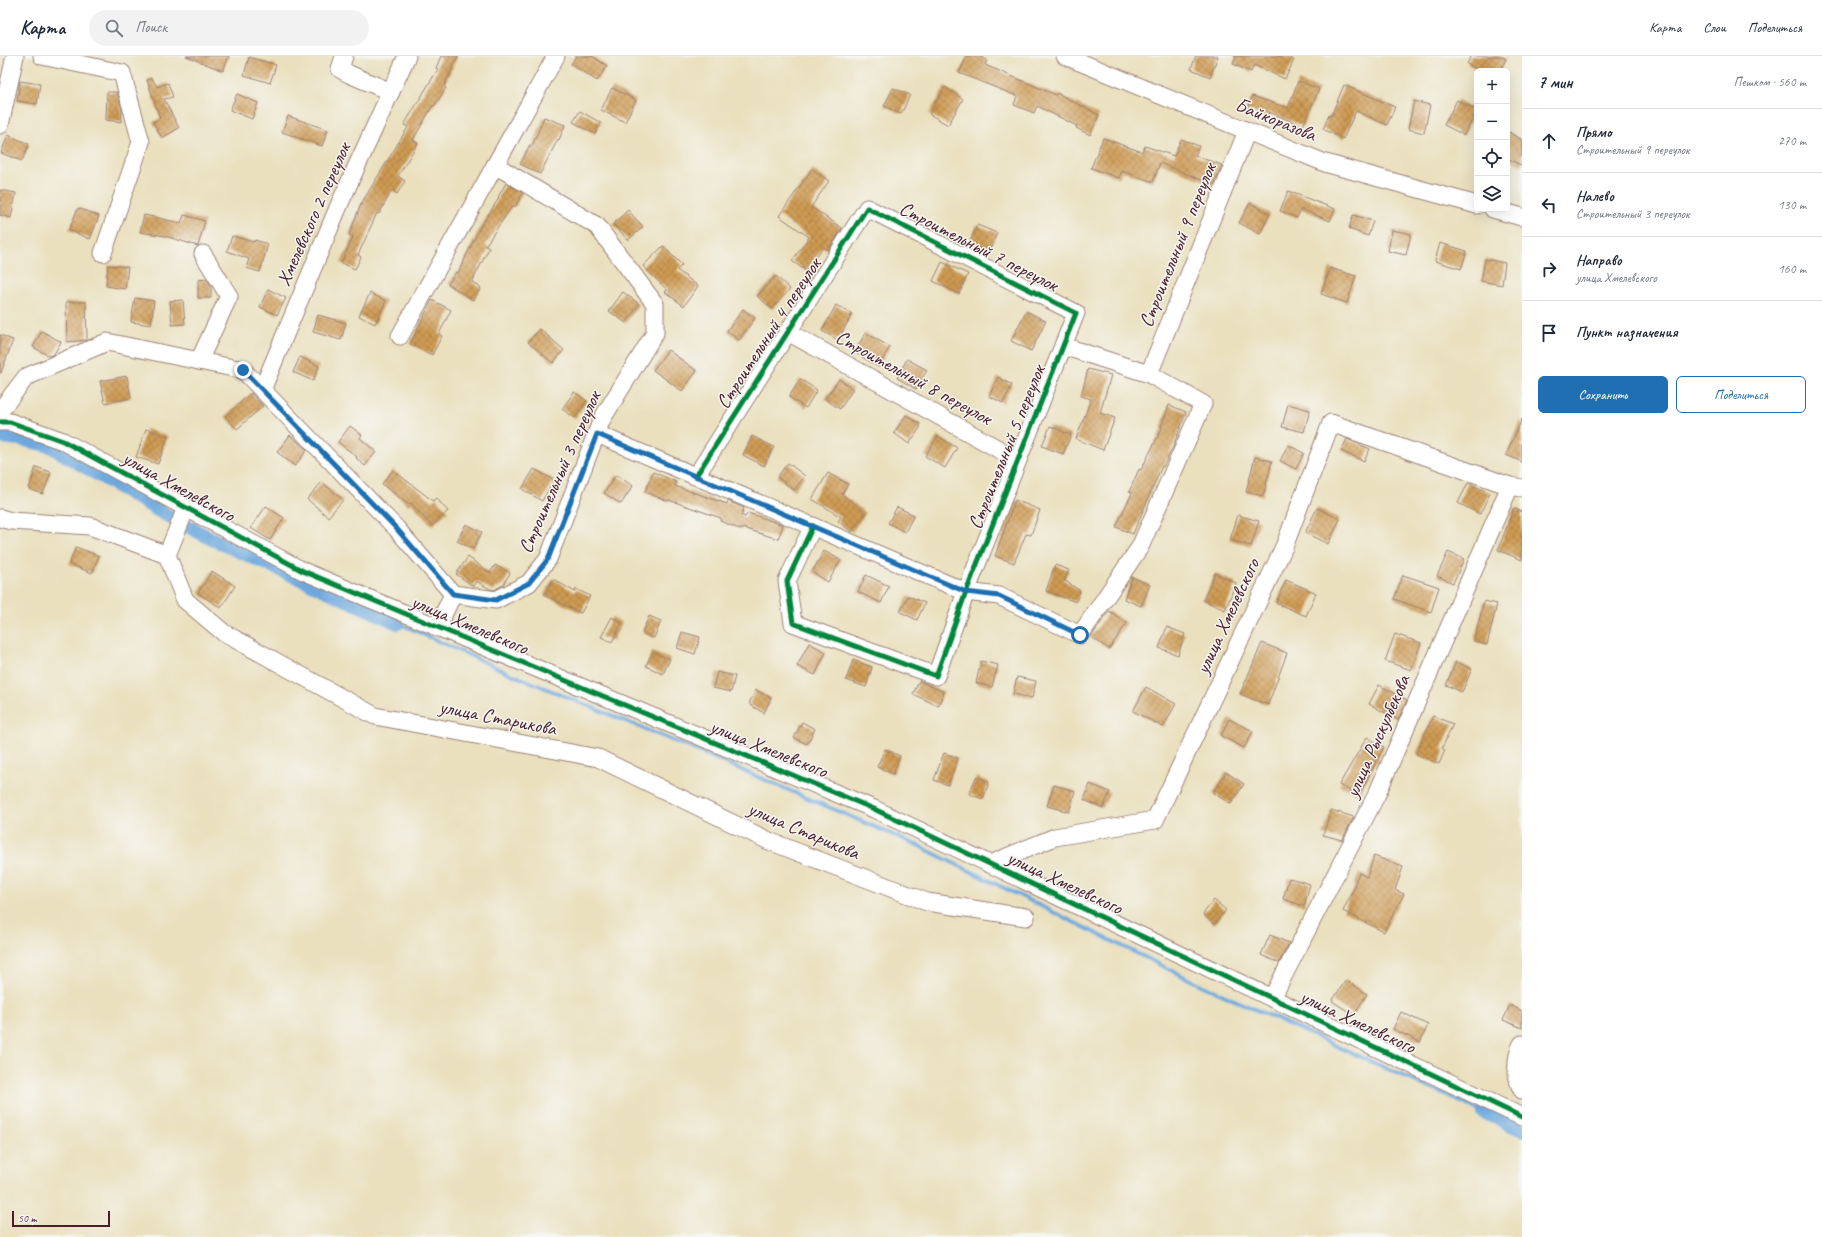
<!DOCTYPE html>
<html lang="ru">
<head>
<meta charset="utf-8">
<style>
  body { margin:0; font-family:Caveat,sans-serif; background:#f2f2f3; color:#1f2937 }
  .controls { position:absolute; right:12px; top:12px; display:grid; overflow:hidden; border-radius:6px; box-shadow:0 4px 16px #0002 }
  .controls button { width:36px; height:36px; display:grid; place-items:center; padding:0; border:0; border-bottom:1px solid #e0e1e3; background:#fff; color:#1f2937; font:20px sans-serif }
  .scale { position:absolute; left:12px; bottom:10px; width:98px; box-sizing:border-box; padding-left:4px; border:2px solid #4a1f2b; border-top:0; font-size:11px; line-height:14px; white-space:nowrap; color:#4a1f2b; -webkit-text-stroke:3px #f6f6f2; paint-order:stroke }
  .stop { position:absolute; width:12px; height:12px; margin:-9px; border:3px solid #1f6fb2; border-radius:50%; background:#fff }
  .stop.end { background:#1f6fb2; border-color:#fff; box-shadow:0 1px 4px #0008 }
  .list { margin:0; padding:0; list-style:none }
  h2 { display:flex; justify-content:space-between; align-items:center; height:52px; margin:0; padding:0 16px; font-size:17px }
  h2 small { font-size:13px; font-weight:400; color:#747a83 }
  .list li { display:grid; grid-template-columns:26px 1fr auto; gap:12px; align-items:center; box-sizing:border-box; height:64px; padding:0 16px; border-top:1px solid #e0e1e3 }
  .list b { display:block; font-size:15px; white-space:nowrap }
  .list p { margin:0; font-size:13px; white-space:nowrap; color:#747a83 }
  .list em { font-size:13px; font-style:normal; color:#747a83 }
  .actions { display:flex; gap:8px; padding:12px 16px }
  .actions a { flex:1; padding:9px 0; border:1px solid #1f6fb2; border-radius:6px; text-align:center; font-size:14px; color:#1f6fb2 }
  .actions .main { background:#1f6fb2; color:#fff }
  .icon { flex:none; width:22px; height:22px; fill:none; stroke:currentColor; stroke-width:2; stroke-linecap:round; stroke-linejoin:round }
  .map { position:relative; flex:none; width:1522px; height:1181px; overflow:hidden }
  header { display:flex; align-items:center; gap:24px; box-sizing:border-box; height:56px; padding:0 20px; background:#fff; border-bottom:1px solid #e0e1e3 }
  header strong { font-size:19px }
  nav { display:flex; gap:22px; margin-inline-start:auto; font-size:14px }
  .search { width:280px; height:36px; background:#f2f2f3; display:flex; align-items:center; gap:10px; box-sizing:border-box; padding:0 14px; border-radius:22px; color:#747a83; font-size:15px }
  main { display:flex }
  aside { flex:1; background:#fff }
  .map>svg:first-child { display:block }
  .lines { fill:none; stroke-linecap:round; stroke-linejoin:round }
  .stream { stroke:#6da9de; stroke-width:4 }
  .canal { stroke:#6da9de; stroke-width:14 }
  .building { fill:url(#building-cross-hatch) }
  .minor-casing { stroke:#9a8074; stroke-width:19 }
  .minor { stroke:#fff; stroke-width:17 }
  .cycleway-casing { stroke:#f6f6f2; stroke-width:8 }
  .cycleway { stroke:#00873e; stroke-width:5 }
  .route { stroke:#1f6fb2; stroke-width:5 }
  .labels { text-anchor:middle; stroke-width:3; stroke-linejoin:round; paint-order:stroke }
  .street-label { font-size:20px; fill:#4a1f2b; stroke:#f6f6f2 }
</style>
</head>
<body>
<header>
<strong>Карта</strong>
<div class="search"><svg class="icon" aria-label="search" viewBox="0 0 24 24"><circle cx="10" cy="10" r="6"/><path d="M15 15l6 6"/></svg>Поиск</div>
<nav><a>Карта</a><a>Слои</a><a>Поделиться</a></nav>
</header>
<main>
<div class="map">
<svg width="1522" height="1181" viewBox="0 0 1522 1181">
  <defs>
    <pattern id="building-cross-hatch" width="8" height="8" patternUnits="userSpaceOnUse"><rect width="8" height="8" fill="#cf9b53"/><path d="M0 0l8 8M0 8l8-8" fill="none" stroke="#aa7e45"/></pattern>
  </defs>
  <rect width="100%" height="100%" fill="#f6f6f2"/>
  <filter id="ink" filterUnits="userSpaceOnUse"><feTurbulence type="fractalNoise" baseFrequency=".025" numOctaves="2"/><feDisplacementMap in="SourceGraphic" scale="8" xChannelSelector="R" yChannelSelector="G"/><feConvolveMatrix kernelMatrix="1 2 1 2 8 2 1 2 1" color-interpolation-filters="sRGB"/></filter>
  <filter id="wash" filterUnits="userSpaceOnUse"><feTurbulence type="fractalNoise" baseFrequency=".012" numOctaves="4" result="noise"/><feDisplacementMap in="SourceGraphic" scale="16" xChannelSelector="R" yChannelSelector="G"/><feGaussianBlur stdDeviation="0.9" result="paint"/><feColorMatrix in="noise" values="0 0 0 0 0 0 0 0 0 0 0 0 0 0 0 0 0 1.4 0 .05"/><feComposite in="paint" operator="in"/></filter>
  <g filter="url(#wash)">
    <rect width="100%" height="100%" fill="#eae0be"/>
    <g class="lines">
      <!-- stream -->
      <polyline class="stream" points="398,567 511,618 681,688 917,789 1199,928 1483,1056"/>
      <!-- canal -->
      <g class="canal">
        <polyline points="0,381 20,383 50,390 159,455 210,482 398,567"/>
        <polyline points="1483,1056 1522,1074"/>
      </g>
    </g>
    <g id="blocks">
      <!-- building -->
      <g class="building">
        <polygon points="186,0 229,0 223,15"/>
        <polygon points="441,0 458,0 444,30 446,32 434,50 433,49 413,84 418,87 398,120 405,125 397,138 392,134 379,158 377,157 358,199 361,201 355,213 341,207 353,181 349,179 361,148 408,71 404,69 438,13 436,12"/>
        <polygon points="576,0 592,0 607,10 597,25 571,8"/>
        <polygon points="967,0 978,0 987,4 985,9 1056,39 1057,37 1099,59 1090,79 1076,72 1077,70 1037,50 1034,57 1014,49 1017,40 959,17"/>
        <polygon points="1196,0 1218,0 1210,21 1191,13"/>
        <polygon points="1234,0 1284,0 1294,4 1285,23 1254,9 1251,16 1233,8 1236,1"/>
        <polygon points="1471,0 1500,0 1506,3 1500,15 1480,15 1467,8"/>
        <polygon points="249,1 276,9 270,27 244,19"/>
        <polygon points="152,22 157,31 168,27 173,41 164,43 179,72 162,82 153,66 160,62 147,24"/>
        <polygon points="20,25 40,28 37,48 17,45"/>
        <polygon points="1298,25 1319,33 1303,70 1269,56 1268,61 1247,54 1252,40 1288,52"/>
        <polygon points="1344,29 1395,51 1387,69 1356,55 1343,83 1323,73 1329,59 1331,60"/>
        <polygon points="945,31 963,43 948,69 929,58"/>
        <polygon points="612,32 636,44 625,66 601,54"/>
        <polygon points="893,32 910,39 901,58 884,50"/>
        <polygon points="107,36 117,36 122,54 121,66 106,64"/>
        <polygon points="237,38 258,47 252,63 230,54"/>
        <polygon points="1457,44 1477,54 1464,79 1444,69"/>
        <polygon points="1414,45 1430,49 1424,77 1408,73"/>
        <polygon points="580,55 601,67 595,78 573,66"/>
        <polygon points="288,60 328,74 322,90 282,76"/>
        <polygon points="544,61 565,69 559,84 558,83 540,118 520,108 530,89 532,90"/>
        <polygon points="1507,75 1522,84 1522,110 1507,102"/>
        <polygon points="8,79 29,88 22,105 1,97"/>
        <polygon points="1103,82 1142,96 1145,90 1174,100 1181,83 1199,90 1195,100 1222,109 1214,129 1160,107 1153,126 1122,115 1119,122 1091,112"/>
        <polygon points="812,113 829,125 811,151 842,172 828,194 823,191 806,215 792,205 809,181 779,160"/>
        <polygon points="506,127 523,137 515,151 513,149 485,190 489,192 472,226 481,232 473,244 448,228 456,216 458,217 479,173 499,142 498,141"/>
        <polygon points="0,134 16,137 11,162 0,159"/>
        <polygon points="1288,135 1335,153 1330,165 1301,153 1297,162 1280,155"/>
        <polygon points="1250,147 1270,158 1260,178 1239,167"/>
        <polygon points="78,152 99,160 90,183 69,174"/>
        <polygon points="628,154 643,171 628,184 613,168"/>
        <polygon points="144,159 181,167 184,159 205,165 198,190 165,180 140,176"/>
        <polygon points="1353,159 1373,165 1368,180 1349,173"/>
        <polygon points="977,169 997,177 989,196 969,188"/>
        <polygon points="1392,174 1411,178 1406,199 1388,195"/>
        <polygon points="232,180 254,186 255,184 268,188 260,216 246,212 249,203 227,195"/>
        <polygon points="1440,187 1467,195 1461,213 1435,205"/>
        <polygon points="663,190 682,209 677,214 698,230 684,250 665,236 667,234 643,210"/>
        <polygon points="1485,203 1505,207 1502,229 1481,225"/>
        <polygon points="942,206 968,218 959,238 933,225"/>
        <polygon points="108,209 128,211 125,233 106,230"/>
        <polygon points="1330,212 1356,220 1347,247 1321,238"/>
        <polygon points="776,220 790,233 772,253 757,240"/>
        <polygon points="207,223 211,230 211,242 198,242 198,224"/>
        <polygon points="268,233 286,242 277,259 260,251"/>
        <polygon points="623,236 639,248 626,267 609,255"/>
        <polygon points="370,237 386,245 375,268 359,260"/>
        <polygon points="135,242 154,245 151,269 131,266"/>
        <polygon points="183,244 185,268 172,269 170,245"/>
        <polygon points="432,244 451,254 439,278 442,280 432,299 410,288"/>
        <polygon points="66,246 86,246 87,284 67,286"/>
        <polygon points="836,249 852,258 838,284 822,275"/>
        <polygon points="743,253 755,262 739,284 727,275"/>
        <polygon points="1026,255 1046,265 1031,295 1011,285"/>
        <polygon points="318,259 346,267 341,284 313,276"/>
        <polygon points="540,273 564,294 553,307 528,286"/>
        <polygon points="42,275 61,286 54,298 49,300 33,291"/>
        <polygon points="866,277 890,291 878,311 854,296"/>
        <polygon points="0,279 13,284 1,317 0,317"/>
        <polygon points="668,294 697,315 682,335 653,314"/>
        <polygon points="300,301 319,310 313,325 293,316"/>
        <polygon points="907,303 927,314 916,333 897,322"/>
        <polygon points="1088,313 1111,319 1100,357 1115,362 1103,394 1076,383 1091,343 1081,340"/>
        <polygon points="127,320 131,342 105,347 100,325"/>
        <polygon points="998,321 1012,329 1003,347 989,340"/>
        <polygon points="800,323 817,334 806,352 789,341"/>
        <polygon points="839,323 853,333 840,353 825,343"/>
        <polygon points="574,336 587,345 575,362 562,353"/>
        <polygon points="251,337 263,350 237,373 225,360"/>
        <polygon points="1288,348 1310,354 1304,376 1282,371"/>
        <polygon points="1169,349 1186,356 1173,391 1163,411 1162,410 1133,478 1116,471 1132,437 1129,436 1139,413 1141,414 1162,372 1161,371"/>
        <polygon points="906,359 920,368 920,372 909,388 894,377"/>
        <polygon points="1522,363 1522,406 1506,399"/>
        <polygon points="350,370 362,379 360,382 376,396 365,410 356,402 357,401 338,386"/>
        <polygon points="1050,370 1071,379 1063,398 1042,390"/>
        <polygon points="146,373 168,380 158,408 136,401"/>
        <polygon points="290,379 307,394 295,410 277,396"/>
        <polygon points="752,380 774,391 764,410 743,399"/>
        <polygon points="938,380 957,392 945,412 925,400"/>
        <polygon points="1347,383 1370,393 1364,405 1341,395"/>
        <polygon points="1288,389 1304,397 1296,413 1280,405"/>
        <polygon points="1255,401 1272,405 1263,440 1246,436"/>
        <polygon points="788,407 805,420 794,434 777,421"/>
        <polygon points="36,411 51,416 43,438 29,433"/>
        <polygon points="534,413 554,424 542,445 522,433"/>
        <polygon points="393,414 433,445 436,442 448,455 432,470 411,447 409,449 382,428"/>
        <polygon points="653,416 676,426 675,430 727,448 728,445 744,452 741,459 745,461 748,457 783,469 778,483 743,472 742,474 720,465 721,462 669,444 668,445 645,436"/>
        <polygon points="828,417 848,428 842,438 866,457 852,476 838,465 841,461 812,443"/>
        <polygon points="616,419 633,430 621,448 604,437"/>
        <polygon points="322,426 343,444 328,461 307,443"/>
        <polygon points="1468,427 1490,437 1480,458 1458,447"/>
        <polygon points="1015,444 1040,454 1031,479 1026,478 1014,507 995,500"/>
        <polygon points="266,450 284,462 270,484 251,472"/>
        <polygon points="897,451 914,459 905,476 888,467"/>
        <polygon points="1317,452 1340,463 1328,488 1305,477"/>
        <polygon points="1514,452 1522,456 1522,504 1498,494"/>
        <polygon points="1238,459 1259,465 1251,490 1230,484"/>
        <polygon points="466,468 482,476 473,493 457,485"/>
        <polygon points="76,491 99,500 92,517 69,508"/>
        <polygon points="824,495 841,504 828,526 812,516"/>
        <polygon points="1448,496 1464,503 1453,527 1437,520"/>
        <polygon points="468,501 490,517 495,509 510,517 503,529 494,534 490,533 476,525 473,530 456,518"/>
        <polygon points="1055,509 1069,514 1064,524 1080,535 1076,546 1046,535"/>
        <polygon points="212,515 235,530 221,552 198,537"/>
        <polygon points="1215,517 1236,527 1225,554 1203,544"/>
        <polygon points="866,519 889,530 881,547 858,536"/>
        <polygon points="1403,519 1439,531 1431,556 1394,543"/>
        <polygon points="1132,521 1150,529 1141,550 1124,543"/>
        <polygon points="553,523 575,536 576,533 590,540 581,557 544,539"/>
        <polygon points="1286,524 1316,537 1306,560 1276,547"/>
        <polygon points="908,540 925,547 917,564 900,556"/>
        <polygon points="1484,545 1497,548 1487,589 1474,585"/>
        <polygon points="1109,555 1127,567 1109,593 1091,581"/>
        <polygon points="649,560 661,565 654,582 642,577"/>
        <polygon points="612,561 622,567 612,586 601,581"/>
        <polygon points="1167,571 1185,578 1178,599 1159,592"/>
        <polygon points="682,576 700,581 695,598 677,592"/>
        <polygon points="1395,578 1421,587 1411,614 1385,605"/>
        <polygon points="809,587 826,596 815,619 797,610"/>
        <polygon points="1262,587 1287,597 1268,649 1240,638"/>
        <polygon points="652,596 670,603 663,618 646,610"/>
        <polygon points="853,604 872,611 866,631 846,624"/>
        <polygon points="981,605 998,609 992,631 976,627"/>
        <polygon points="1456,606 1472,613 1462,636 1446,629"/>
        <polygon points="717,616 735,620 731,636 713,632"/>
        <polygon points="1017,621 1036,625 1032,642 1013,638"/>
        <polygon points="919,625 944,636 938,650 913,638"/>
        <polygon points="1379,629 1407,644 1398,664 1369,648"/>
        <polygon points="1146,631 1176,648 1163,671 1133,655"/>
        <polygon points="756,634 771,642 764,657 750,649 750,645"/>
        <polygon points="1433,660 1453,668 1442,692 1445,694 1439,708 1416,698"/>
        <polygon points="1229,663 1253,675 1244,692 1221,680"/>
        <polygon points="802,666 815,673 807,688 794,682"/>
        <polygon points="1367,681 1384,691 1359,739 1339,729"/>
        <polygon points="885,693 900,700 893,718 877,711"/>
        <polygon points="944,697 958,702 948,729 934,724"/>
        <polygon points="1226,716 1244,728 1231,748 1213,737"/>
        <polygon points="976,721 989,726 983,743 969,738"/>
        <polygon points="1090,728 1110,736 1103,752 1084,744"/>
        <polygon points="1054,729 1075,735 1069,756 1047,750"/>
        <polygon points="1331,754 1354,761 1342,784 1323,779"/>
        <polygon points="1374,800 1403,811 1395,834 1404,838 1384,876 1343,855 1355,830 1354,829 1359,817 1367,821"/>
        <polygon points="1289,822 1310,828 1304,850 1283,843"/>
        <polygon points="1214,844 1226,854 1214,868 1203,858"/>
        <polygon points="1270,879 1289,887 1279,907 1261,899"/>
        <polygon points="1346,924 1367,938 1354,959 1332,945"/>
        <polygon points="1510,949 1522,955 1522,972 1503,964"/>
        <polygon points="1401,956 1428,969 1420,986 1393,973"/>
      </g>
    </g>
  </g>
  <g filter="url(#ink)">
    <use href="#blocks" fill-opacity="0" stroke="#9a8074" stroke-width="1"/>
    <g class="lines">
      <defs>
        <g id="minor">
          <polyline points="42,0 122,17 141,86 103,197"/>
          <polyline points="344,0 340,13 349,18 391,36"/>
          <polyline points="1065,0 1325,107 1477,149"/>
          <polyline points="0,69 15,0"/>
          <polyline points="1493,153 1522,161"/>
          <polyline points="788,276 1018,404"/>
          <polyline points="400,280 556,0"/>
          <polyline points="1063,290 1149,318"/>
          <polyline points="199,305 229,240 203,198"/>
          <polyline points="262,334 340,147 407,0"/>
          <polyline points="0,355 26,321 107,286 243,314 396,472 453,538 437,572"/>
          <polyline points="0,366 10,366 63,385 303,515 874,753 1522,1061"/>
          <polyline points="597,378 966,536 999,540 1080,579 1140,491 1203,348 1149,318 1247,75"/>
          <polyline points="696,420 867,152 1076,257 966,536 936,620 793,567 787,525 813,470"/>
          <polyline points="0,462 11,465 90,470 167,499 185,544 224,577 375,660 598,702 769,785 927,846 1026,861"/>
          <polyline points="167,499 186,452"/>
          <polyline points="453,538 496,544 529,527 548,503 602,363 655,277 655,248 597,170 495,109"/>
          <polyline points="990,808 1055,781 1155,764 1284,491 1331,367 1510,430 1522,432"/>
          <polyline points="1272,942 1377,738 1510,430"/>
          <path d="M 1522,988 C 1515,1000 1515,1022 1522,1034"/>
        </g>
      </defs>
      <!-- minor casing -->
      <use href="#minor" class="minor-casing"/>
      <!-- minor -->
      <use href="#minor" class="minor"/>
      <defs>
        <g id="cycleway">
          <polyline points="0,366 10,366 63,385 303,515 874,753 1522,1061"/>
          <polyline points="696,420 867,152 1076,257 966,536 936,620 793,567 787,525 813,470"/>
        </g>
      </defs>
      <!-- cycleway casing -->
      <use href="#cycleway" class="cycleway-casing"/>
      <!-- cycleway -->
      <use href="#cycleway" class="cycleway"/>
    </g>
  </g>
  <g class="lines" filter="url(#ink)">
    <!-- route -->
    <polyline class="route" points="243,314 396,472 453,538 496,544 529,527 548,503 597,378 966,536 999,540 1080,579"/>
  </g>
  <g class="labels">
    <!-- street labels -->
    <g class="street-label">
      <text transform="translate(1276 63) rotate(22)" y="7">Байкоразова</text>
      <text transform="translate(313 158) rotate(-66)" y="7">Хмелевского 2 переулок</text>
      <text transform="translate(1177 189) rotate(-68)" y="7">Строительный 9 переулок</text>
      <text transform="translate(979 190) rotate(27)" y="7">Строительный 7 переулок</text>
      <text transform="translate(768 277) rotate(-57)" y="7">Строительный 4 переулок</text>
      <text transform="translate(914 321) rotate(29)" y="7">Строительный 8 переулок</text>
      <text transform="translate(1006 391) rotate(-68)" y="7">Строительный 5 переулок</text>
      <text transform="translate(559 416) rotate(-66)" y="7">Строительный 3 переулок</text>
      <text transform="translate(179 430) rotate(29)" y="7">улица Хмелевского</text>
      <text transform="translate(1227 560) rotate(-65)" y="7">улица Хмелевского</text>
      <text transform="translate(470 568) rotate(23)" y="7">улица Хмелевского</text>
      <text transform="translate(498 661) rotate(11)" y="7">улица Старикова</text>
      <text transform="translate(1377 680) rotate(-66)" y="7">улица Рыскулбекова</text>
      <text transform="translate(769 692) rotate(22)" y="7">улица Хмелевского</text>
      <text transform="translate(804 774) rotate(23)" y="7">улица Старикова</text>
      <text transform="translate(1065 826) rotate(25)" y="7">улица Хмелевского</text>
      <text transform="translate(1358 965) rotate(25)" y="7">улица Хмелевского</text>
    </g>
  </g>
</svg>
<div class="controls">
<button>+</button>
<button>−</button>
<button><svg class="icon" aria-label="locate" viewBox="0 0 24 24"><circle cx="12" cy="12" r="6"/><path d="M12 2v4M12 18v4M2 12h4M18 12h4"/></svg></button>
<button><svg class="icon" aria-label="layers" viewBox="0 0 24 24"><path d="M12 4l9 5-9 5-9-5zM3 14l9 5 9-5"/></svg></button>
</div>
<div class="scale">50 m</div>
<div class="stop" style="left:1080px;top:579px"></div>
<div class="stop end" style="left:243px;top:314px"></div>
</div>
<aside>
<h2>7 мин<small>Пешком · 560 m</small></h2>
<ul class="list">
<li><svg class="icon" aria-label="ahead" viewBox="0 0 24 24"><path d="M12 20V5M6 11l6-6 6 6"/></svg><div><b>Прямо</b><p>Строительный 9 переулок</p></div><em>270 m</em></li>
<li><svg class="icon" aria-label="left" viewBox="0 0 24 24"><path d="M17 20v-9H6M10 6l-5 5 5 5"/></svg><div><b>Налево</b><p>Строительный 3 переулок</p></div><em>130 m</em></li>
<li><svg class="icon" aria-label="right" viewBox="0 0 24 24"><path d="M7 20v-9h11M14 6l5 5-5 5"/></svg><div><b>Направо</b><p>улица Хмелевского</p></div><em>160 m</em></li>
<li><svg class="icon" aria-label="arrive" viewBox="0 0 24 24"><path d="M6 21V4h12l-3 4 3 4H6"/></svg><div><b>Пункт назначения</b></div></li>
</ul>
<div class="actions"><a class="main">Сохранить</a><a>Поделиться</a></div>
</aside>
</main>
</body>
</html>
